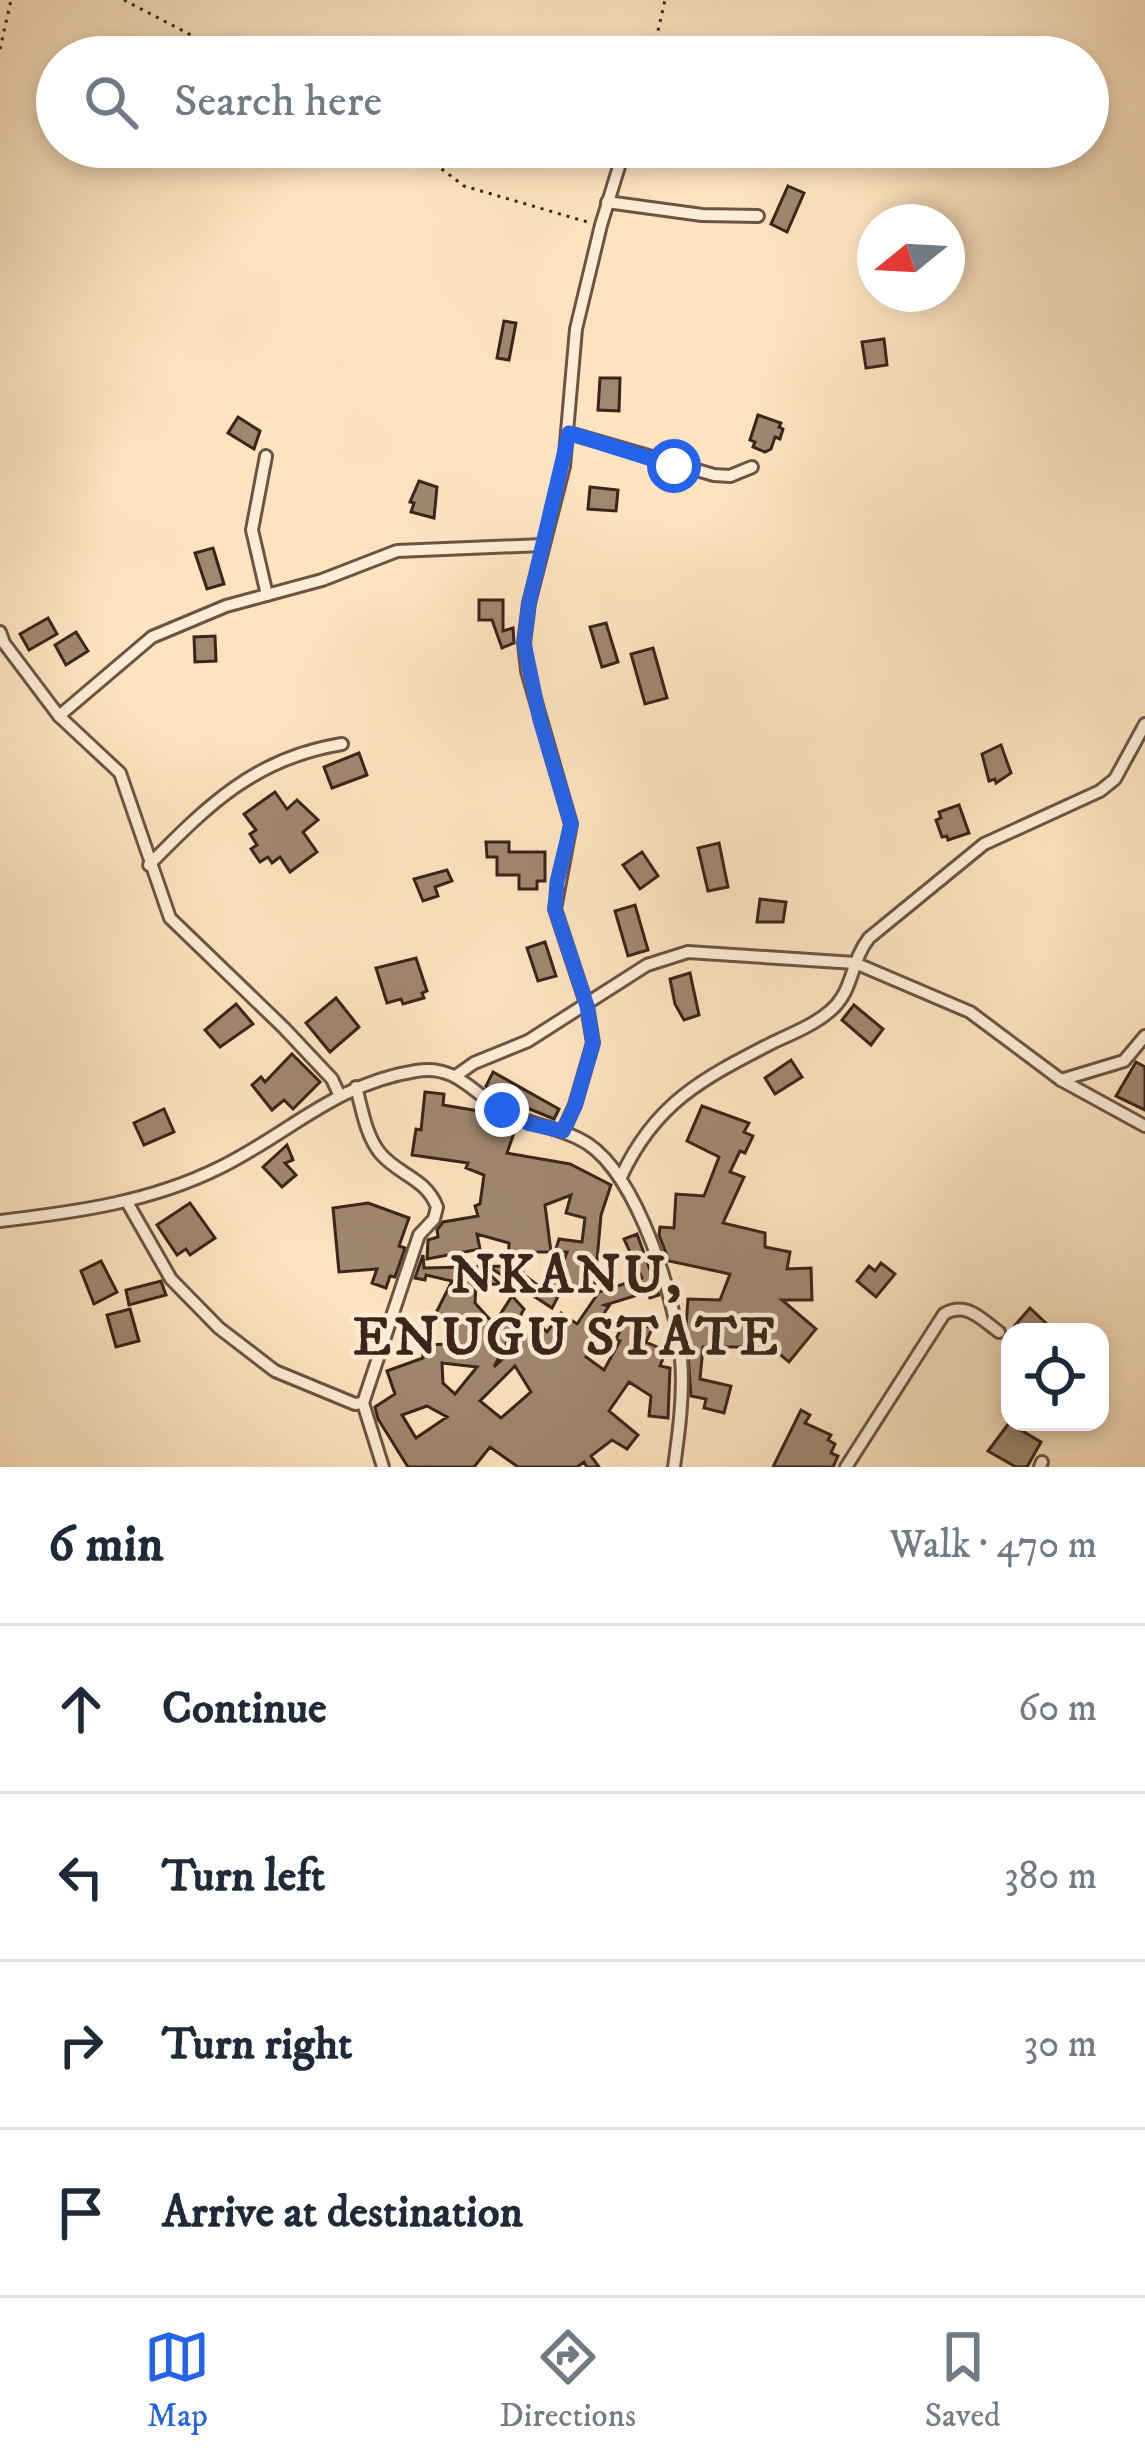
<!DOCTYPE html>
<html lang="en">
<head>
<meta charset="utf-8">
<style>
  body { margin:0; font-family:"IM FELL DW Pica",serif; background:#f2f2f3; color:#1f2937 }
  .controls { position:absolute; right:36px; bottom:36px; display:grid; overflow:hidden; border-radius:24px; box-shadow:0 6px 18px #0003 }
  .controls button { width:108px; height:108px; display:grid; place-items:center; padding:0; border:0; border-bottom:3px solid #e0e1e3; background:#fff; color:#1f2937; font:60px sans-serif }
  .compass { position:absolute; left:857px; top:204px; width:108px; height:108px; border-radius:50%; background:#fff; box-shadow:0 6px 18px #0003; rotate:252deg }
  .stop { position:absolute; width:36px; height:36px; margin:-27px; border:9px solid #2563eb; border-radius:50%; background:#fff }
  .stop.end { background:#2563eb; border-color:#fff; box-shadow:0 3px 12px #0008 }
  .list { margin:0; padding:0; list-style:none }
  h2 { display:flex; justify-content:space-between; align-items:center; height:156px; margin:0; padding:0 48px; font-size:51px }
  h2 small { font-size:39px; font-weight:400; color:#747a83 }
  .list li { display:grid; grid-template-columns:78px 1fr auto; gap:36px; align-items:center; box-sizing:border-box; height:168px; padding:0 48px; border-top:3px solid #e0e1e3 }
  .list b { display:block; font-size:45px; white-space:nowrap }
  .list em { font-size:39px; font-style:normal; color:#747a83 }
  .icon { flex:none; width:66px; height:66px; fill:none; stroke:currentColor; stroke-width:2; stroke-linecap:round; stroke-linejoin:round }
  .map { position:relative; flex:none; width:1145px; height:1467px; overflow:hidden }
  .search { position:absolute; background:#fff; box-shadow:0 6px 18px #0003; left:36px; right:36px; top:36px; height:132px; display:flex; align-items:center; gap:30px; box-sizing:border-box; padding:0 42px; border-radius:66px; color:#747a83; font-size:45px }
  .sheet { height:828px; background:#fff }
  nav { display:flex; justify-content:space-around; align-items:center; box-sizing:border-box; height:168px; border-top:3px solid #e0e1e3; background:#fff; font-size:33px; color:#747a83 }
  nav a { display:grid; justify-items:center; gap:6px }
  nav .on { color:#2563eb }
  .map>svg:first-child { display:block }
  .building { fill:#a08770; stroke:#3b241a; stroke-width:3; fill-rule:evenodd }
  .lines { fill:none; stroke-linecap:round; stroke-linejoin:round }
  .street-casing { stroke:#6c5444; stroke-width:16 }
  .path { stroke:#3b241a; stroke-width:3; stroke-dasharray:3 6; stroke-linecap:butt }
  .street { stroke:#feedd6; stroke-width:10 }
  .route { stroke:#2563eb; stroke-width:15 }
  .labels { text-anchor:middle; stroke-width:9; stroke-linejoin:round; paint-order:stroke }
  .district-label { font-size:54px; font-weight:bold; letter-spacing:3px; fill:#3b241a; stroke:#feedd6 }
</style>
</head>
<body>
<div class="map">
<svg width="1145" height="1467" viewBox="0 0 1145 1467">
  <rect width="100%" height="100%" fill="#fde3c0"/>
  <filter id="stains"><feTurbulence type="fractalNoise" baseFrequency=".00167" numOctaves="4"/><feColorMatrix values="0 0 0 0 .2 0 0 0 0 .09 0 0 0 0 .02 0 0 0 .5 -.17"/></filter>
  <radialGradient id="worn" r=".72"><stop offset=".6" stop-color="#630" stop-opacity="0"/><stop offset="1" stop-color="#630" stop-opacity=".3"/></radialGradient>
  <!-- building -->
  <g class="building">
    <polygon points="788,186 804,193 787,232 771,224"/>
    <polygon points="504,321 516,323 509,360 497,358"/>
    <polygon points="884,339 887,365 866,368 862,342"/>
    <polygon points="600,378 620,378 619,411 598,410"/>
    <polygon points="758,415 781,423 779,427 783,429 780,439 775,437 771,449 765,452 753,447 755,442 750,440"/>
    <polygon points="238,417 260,431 254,449 228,433"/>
    <polygon points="419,481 437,487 434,518 411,512 414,503 410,502"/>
    <polygon points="590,487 618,490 616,511 588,509"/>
    <polygon points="213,548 224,584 207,589 195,553"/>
    <polygon points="479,600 503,600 503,631 513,628 514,643 502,648 492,620 479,620"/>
    <polygon points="48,618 57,634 29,650 20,634"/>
    <polygon points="606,623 618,662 602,667 590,627"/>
    <polygon points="76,632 88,651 66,665 55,645"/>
    <polygon points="215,636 216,661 195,662 194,637"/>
    <polygon points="653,648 667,698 645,704 631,654"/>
    <polygon points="1001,745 1011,773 996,783 995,779 989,781 982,754"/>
    <polygon points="359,753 367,775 332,788 324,767"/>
    <polygon points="275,792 287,809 297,800 318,820 303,832 317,852 290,872 280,857 272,863 268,857 260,862 251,849 257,845 250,834 256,830 244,814"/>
    <polygon points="959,805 969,833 948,840 947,836 942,837 936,820 941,818 939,812"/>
    <polygon points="486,842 509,842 509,852 545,852 545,881 537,881 537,889 519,889 519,875 497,875 497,857 487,857"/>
    <polygon points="719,843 728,887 708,891 698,848"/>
    <polygon points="642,852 658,876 640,889 623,865"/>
    <polygon points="447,870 452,881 435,887 438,896 423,901 414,879"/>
    <polygon points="760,899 786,902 783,922 757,922"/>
    <polygon points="635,905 648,950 628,956 615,911"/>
    <polygon points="545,942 556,976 538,981 527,948"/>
    <polygon points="416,958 427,991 422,993 424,998 403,1004 401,999 387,1003 376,968"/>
    <polygon points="690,973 699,1015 684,1020 675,1004 670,979"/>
    <polygon points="336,998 359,1027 330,1052 306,1023"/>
    <polygon points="236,1004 253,1024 220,1047 205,1030"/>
    <polygon points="854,1005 883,1029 871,1045 842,1020"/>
    <polygon points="292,1054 320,1082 293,1109 284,1100 272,1110 252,1085 261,1077 265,1082"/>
    <polygon points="791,1060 802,1077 775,1094 765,1078"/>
    <polygon points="1136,1062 1145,1067 1145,1110 1116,1096"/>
    <polygon points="493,1072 559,1109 554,1119 498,1096 486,1086"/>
    <path d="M 425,1092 L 444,1094 L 443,1105 L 479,1111 L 516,1127 L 507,1153 L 570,1164 L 611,1185 L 601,1215 L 594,1294 L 562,1289 L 552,1308 L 491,1268 L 487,1272 L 500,1284 L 476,1285 L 475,1303 L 494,1324 L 512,1296 L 524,1309 L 494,1367 L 539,1324 L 547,1332 L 561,1313 L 577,1324 L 599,1292 L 642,1278 L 624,1239 L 637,1234 L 659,1295 L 650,1298 L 647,1292 L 605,1305 L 609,1306 L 596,1325 L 605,1331 L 586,1357 L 604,1370 L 620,1341 L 616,1339 L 627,1316 L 652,1329 L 646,1342 L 666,1351 L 660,1366 L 670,1368 L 668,1418 L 649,1416 L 651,1396 L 629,1382 L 609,1411 L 638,1435 L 627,1449 L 612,1440 L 591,1456 L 599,1467 L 587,1467 L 584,1462 L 577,1467 L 518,1467 L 490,1447 L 474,1467 L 408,1467 L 378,1419 L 375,1407 L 395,1394 L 387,1371 L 423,1358 L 422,1345 L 449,1344 L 456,1328 L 433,1319 L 452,1281 L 426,1275 L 425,1280 L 415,1278 L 423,1255 L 424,1268 L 508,1266 L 509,1243 L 477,1234 L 480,1249 L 427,1259 L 428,1240 L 438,1237 L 437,1230 L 443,1222 L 478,1216 L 475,1206 L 480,1204 L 484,1175 L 466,1168 L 468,1163 L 412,1155 L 416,1129 L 421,1130 ZM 571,1195 L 566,1213 L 585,1218 L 582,1242 L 559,1239 L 555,1252 L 567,1252 L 558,1276 L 554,1274 L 545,1291 L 523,1274 L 523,1257 L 513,1252 L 551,1252 L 545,1205 ZM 442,1363 L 477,1367 L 455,1394 L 443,1383 ZM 515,1366 L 531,1392 L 501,1418 L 480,1401 ZM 427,1406 L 447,1417 L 416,1438 L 402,1415 Z"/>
    <polygon points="702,1106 749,1123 744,1132 753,1136 745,1153 740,1151 730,1172 744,1177 723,1223 765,1233 765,1247 790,1252 787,1269 811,1268 812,1300 782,1300 816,1329 789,1362 765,1342 764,1347 703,1347 700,1379 731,1386 724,1413 704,1408 706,1399 691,1396 686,1327 688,1299 720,1300 730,1274 669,1261 659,1235 660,1227 674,1228 676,1194 704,1196 719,1157 687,1141"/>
    <polygon points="164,1109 174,1132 144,1145 134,1123"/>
    <polygon points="287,1145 293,1160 285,1163 296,1175 282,1187 263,1167"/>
    <polygon points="190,1203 215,1238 190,1255 186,1249 177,1255 157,1225"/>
    <polygon points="368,1203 409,1218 399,1246 405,1248 395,1277 390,1276 386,1288 372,1283 377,1269 339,1272 333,1208"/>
    <polygon points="101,1261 117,1292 94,1304 81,1271"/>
    <polygon points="881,1263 895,1274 876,1297 857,1281 869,1266 875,1271"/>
    <polygon points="161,1281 166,1295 129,1305 126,1290"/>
    <polygon points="1030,1308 1048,1325 1041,1332 1009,1332"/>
    <polygon points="130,1309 139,1341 116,1347 107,1315"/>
    <polygon points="801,1410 810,1415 805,1423 831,1435 828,1440 835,1444 831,1453 838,1456 833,1467 773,1467"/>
    <polygon points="1009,1423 1041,1442 1027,1467 1016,1467 988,1451"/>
  </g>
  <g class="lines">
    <defs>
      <g id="street">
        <polyline points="607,202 702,215 758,216"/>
        <polyline points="569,433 714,475 730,476 752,467"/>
        <polyline points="266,456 252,530 267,595"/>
        <polyline points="0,632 4,643 59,716 120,773 170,918 284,1028 332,1079 339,1094"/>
        <polyline points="59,716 152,637 226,606 322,580 397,551 543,545"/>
        <path d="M 149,865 C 208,805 255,758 342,744"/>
        <polyline points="457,1075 474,1063 528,1041 647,965 688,952 855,963 970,1012 1061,1080 1145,1126"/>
        <polyline points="1061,1080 1124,1061 1145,1036"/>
        <path d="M 356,1087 C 362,1109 366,1136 380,1153 C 398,1175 426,1178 437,1207 L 434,1219 L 419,1235 L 363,1403 L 383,1467"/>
        <polyline points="563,1131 575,1105 593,1043 587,1006 555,909 571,824 527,671 524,643 529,603 564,466 576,329 601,225 625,147"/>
        <path d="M 621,1177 C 655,1103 702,1079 772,1043 C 791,1034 814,1025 830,1011 C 854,991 850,962 869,938 L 984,844 L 1100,791 L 1115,779 L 1145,724"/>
        <polyline points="127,1202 171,1279 219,1328 275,1371 355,1404 363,1403"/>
        <path d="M 0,1221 C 77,1212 151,1202 221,1167 C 291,1132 335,1084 416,1071 C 455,1064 472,1092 503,1111 C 530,1126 562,1127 588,1144 C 638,1177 676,1300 681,1358 C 684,1394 679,1431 674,1467"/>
        <path d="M 846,1467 L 944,1314 C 966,1301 981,1319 999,1332"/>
        <polyline points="1040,1467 1042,1462"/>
      </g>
    </defs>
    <!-- street casing -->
    <use href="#street" class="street-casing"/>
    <!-- path -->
    <g class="path">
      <polyline points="124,0 233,57"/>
      <polyline points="0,49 11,0"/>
      <polyline points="652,57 665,0"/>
      <polyline points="413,147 464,186 591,223"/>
    </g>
    <!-- street -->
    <use href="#street" class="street"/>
  </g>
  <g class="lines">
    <!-- route -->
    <polyline class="route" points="502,1110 530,1124 563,1131 575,1106 593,1043 587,1006 555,909 557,882 571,824 540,720 524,643 529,603 569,433 674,466"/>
  </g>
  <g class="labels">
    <!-- district labels -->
    <g class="district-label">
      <text x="567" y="1292">NKANU,<tspan x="567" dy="62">ENUGU STATE</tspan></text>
    </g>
  </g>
  <rect width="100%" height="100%" filter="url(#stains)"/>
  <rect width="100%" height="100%" fill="url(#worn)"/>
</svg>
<div class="controls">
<button><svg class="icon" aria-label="locate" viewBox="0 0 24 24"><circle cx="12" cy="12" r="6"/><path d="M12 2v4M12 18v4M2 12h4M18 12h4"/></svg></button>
</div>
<svg class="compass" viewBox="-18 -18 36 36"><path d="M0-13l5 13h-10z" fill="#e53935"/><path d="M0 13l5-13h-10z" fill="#747a83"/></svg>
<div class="stop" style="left:674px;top:466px"></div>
<div class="stop end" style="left:502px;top:1110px"></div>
<div class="search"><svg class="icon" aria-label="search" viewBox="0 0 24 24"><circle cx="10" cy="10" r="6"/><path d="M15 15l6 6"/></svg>Search here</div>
</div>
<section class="sheet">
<h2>6 min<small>Walk · 470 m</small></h2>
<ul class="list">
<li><svg class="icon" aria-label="ahead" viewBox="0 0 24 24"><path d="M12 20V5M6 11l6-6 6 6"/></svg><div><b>Continue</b></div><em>60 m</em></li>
<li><svg class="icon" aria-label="left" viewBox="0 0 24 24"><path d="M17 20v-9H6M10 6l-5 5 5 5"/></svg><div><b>Turn left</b></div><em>380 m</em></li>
<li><svg class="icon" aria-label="right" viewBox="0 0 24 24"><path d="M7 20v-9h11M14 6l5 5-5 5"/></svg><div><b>Turn right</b></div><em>30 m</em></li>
<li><svg class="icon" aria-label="arrive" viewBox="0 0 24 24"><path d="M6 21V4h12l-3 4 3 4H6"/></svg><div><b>Arrive at destination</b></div></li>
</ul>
</section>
<nav>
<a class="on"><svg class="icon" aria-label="map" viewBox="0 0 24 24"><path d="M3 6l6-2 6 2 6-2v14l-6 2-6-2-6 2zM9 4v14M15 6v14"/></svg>Map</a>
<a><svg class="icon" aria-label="directions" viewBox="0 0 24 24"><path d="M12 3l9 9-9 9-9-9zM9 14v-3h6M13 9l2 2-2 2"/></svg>Directions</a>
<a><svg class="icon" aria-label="saved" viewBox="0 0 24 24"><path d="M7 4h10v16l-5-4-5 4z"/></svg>Saved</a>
</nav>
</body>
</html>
